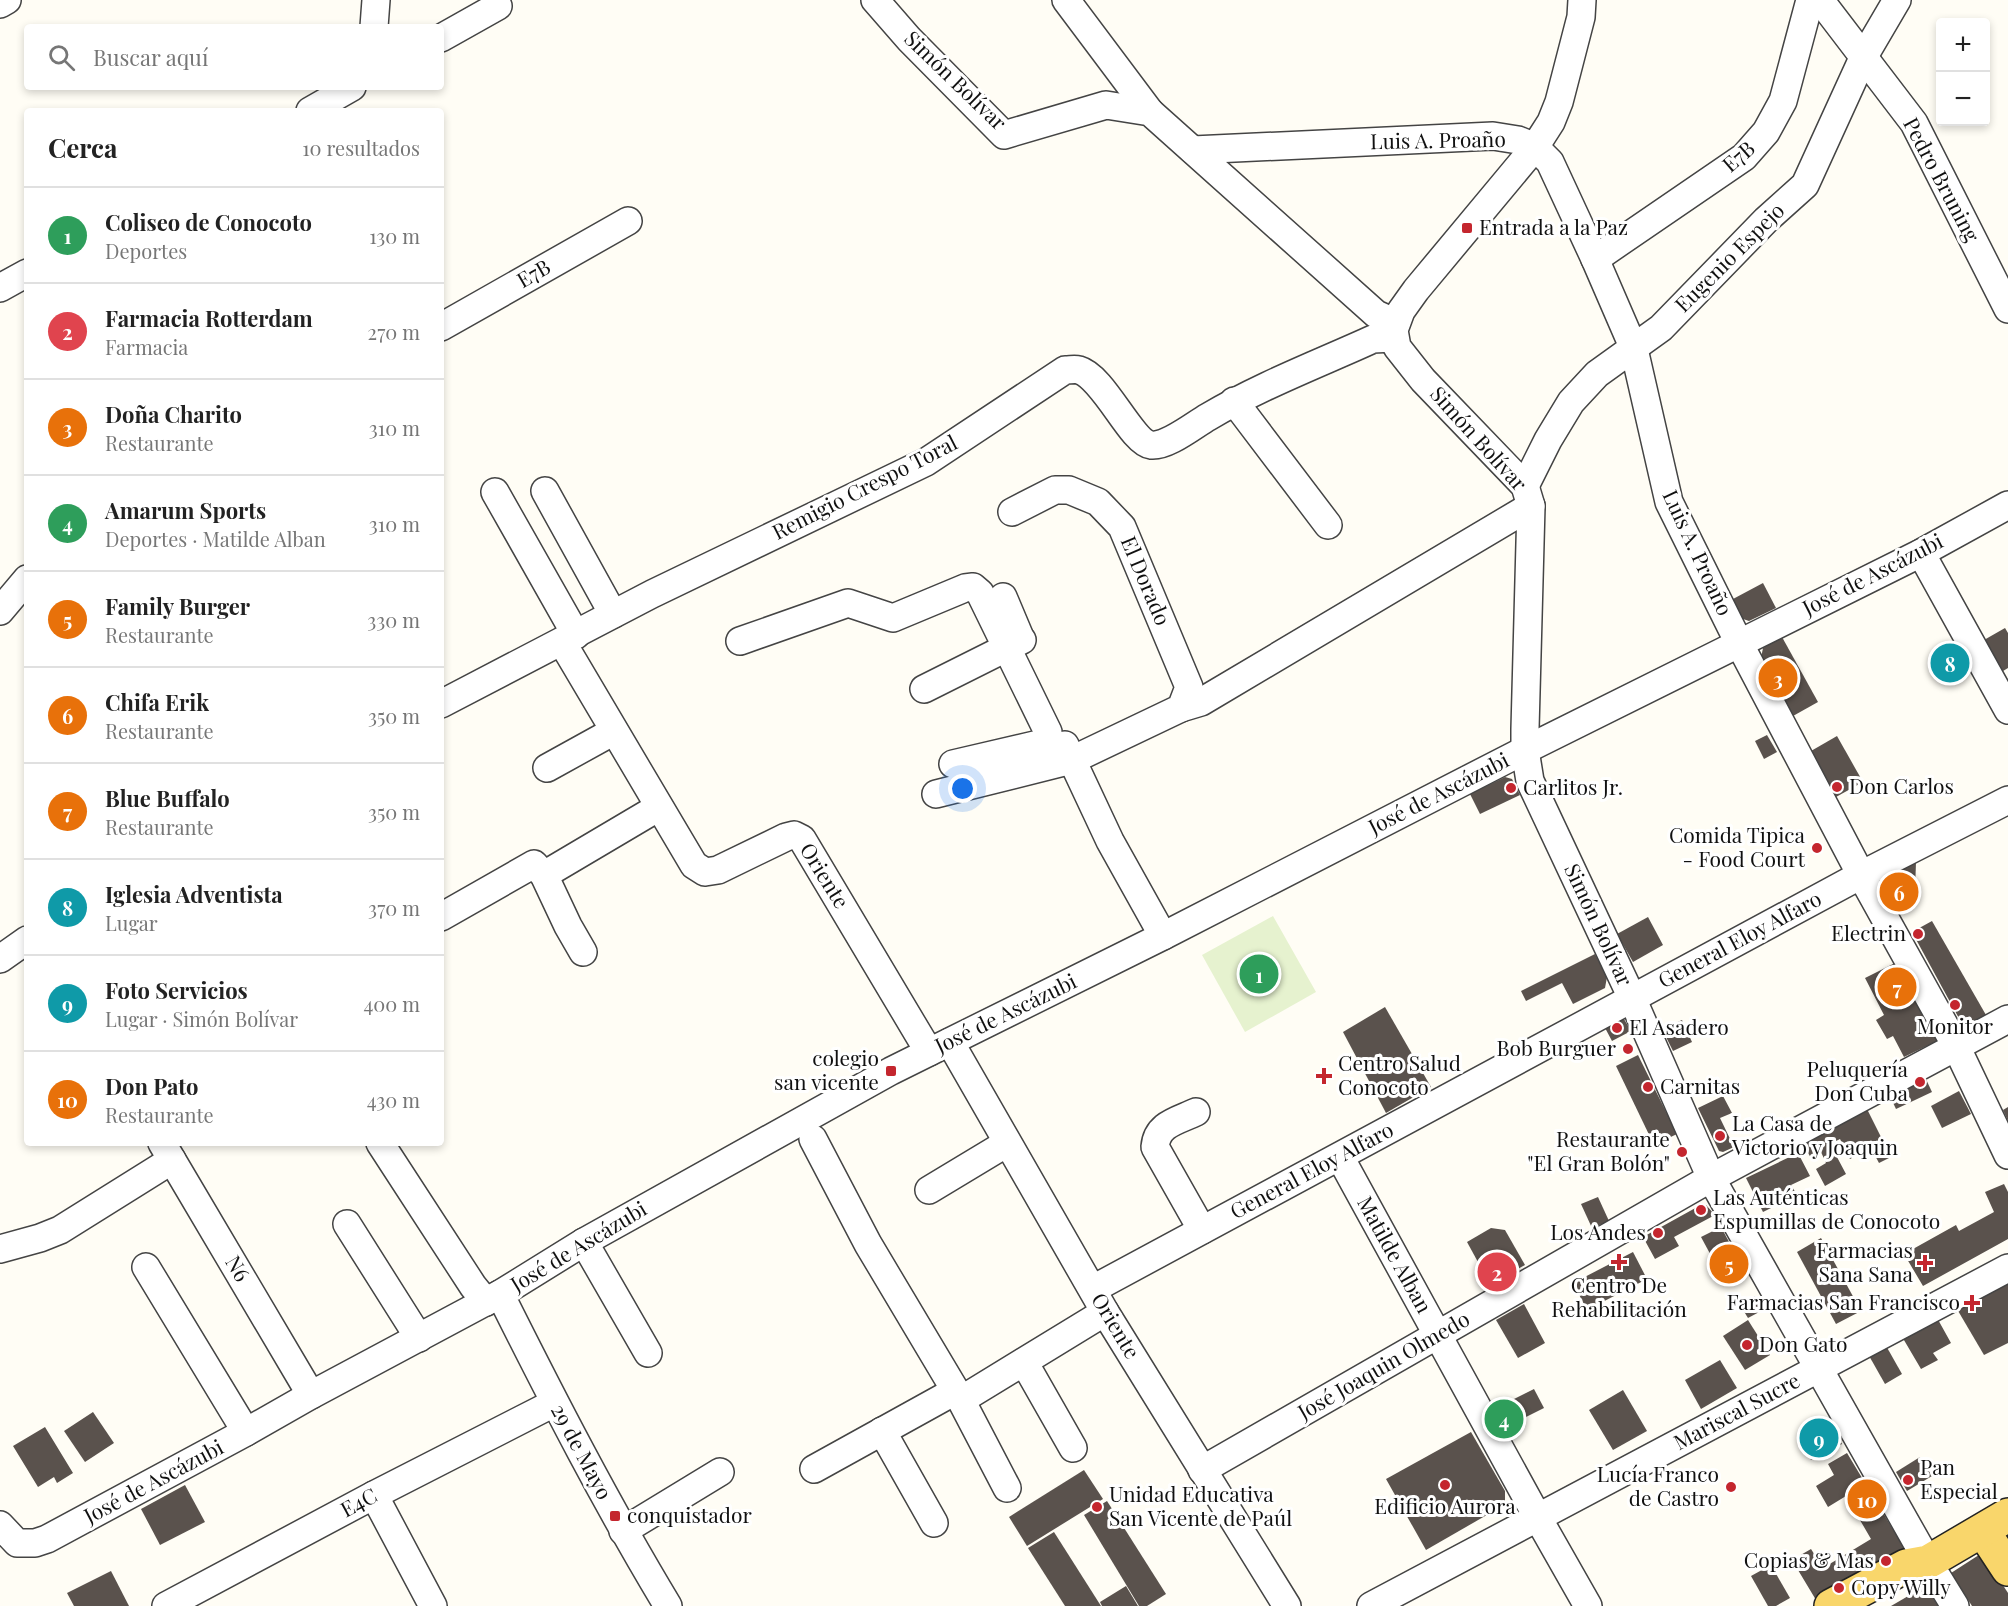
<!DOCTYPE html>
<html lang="es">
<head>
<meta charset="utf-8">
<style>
  body { margin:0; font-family:"Playfair Display",serif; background:#f2f2f2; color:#222 }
  .controls { position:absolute; right:18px; top:18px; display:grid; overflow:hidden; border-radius:6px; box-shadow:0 3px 9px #0003 }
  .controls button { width:54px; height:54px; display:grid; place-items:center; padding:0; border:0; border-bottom:2px solid #e0e0e0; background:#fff; color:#222; font:30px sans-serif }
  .you { position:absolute; left:963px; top:789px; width:21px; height:21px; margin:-15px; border:4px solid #fff; border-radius:50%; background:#1a73e8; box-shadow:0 0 0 9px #1a73e833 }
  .badge { display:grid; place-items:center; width:39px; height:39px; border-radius:50%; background:#c4262e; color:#fff; font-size:20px; font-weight:700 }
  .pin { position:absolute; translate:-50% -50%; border:3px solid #fff; box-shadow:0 2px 6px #0006 }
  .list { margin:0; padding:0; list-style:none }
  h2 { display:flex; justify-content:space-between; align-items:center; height:78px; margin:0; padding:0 24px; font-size:26px }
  h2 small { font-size:20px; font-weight:400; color:#767676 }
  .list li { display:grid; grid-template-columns:39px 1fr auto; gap:18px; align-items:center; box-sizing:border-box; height:96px; padding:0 24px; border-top:2px solid #e0e0e0 }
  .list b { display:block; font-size:22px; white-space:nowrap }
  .list p { margin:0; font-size:20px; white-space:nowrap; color:#767676 }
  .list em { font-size:20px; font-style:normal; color:#767676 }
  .icon { flex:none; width:33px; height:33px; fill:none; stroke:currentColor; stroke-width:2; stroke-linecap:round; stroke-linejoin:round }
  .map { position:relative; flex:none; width:2008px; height:1606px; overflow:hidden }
  .search { position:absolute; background:#fff; box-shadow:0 3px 9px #0003; left:24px; top:24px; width:420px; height:66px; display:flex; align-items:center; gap:15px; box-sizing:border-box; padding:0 21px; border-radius:6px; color:#767676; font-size:22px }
  .panel { position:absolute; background:#fff; box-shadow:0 3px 9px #0003; left:24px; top:108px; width:420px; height:1038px; border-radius:6px }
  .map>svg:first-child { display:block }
  .pitch { fill:#e6f2cf }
  .building { fill:#5a524d }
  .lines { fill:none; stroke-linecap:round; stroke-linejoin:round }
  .minor-casing { stroke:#444; stroke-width:30 }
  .major-casing { stroke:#222; stroke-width:36 }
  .minor { stroke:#fff; stroke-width:27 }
  .major { stroke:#f9d66b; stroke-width:33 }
  .poi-dot { fill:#c4262e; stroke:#fff; stroke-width:2 }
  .labels { text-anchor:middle; stroke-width:6; stroke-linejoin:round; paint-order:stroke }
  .street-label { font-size:21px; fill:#111; stroke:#fff }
  .poi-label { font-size:21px; fill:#111; stroke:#fff; text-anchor:start }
</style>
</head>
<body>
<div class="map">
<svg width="2008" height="1606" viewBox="0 0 2008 1606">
  <rect width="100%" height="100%" fill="#fffdf5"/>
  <!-- pitch -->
  <polygon class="pitch" points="1273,916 1316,992 1245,1032 1202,955"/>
  <!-- building -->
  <g class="building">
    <polygon points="1763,583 1776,608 1749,621 1743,619 1733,599"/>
    <polygon points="2005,628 2008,633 2008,668 2003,671 1984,640"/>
    <polygon points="1782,637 1818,702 1793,716 1761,658 1763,648"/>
    <polygon points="1956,642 1969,668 1942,681 1930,659 1938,655 1937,652"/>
    <polygon points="1767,735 1777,752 1764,759 1755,741"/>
    <polygon points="1837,736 1863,782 1836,797 1811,751"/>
    <polygon points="1505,777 1512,779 1520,795 1480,814 1470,794"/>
    <polygon points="1916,862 1915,891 1895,901 1884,878"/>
    <polygon points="1648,917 1663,945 1633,962 1617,934"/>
    <polygon points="1932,921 1986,1015 1970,1024 1961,1022 1912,932"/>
    <polygon points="1595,954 1607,977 1605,988 1573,1004 1562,983 1526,1001 1521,991"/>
    <polygon points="1895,963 1937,1041 1904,1057 1893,1036 1887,1039 1876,1020 1884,1015 1865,978"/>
    <polygon points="1385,1007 1431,1087 1386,1113 1343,1032"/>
    <polygon points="1620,1017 1624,1019 1631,1031 1612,1041 1604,1026"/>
    <polygon points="1682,1020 1692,1042 1673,1051 1662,1029"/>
    <polygon points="1638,1055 1677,1134 1654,1145 1616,1066"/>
    <polygon points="1924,1075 1932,1092 1896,1109 1888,1092"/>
    <polygon points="1959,1091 1971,1114 1942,1128 1931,1106"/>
    <polygon points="1723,1096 1732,1113 1720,1118 1734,1147 1723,1152 1719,1151 1698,1108"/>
    <polygon points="1864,1103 1891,1157 1879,1163 1871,1148 1850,1159 1840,1139 1830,1144 1846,1174 1825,1186 1816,1169 1826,1163 1821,1152 1811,1158 1800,1139"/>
    <polygon points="2008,1107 2008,1121 2003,1110"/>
    <polygon points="1798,1153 1810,1176 1791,1185 1797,1195 1763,1212 1746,1178"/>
    <polygon points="2004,1184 2008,1192 2008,1239 1923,1286 1904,1254 1956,1225 1959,1231 1994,1212 1985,1192"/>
    <polygon points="1598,1197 1609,1221 1592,1228 1581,1204"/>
    <polygon points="1706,1205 1715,1215 1674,1237 1679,1246 1655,1259 1643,1237 1699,1206"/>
    <polygon points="1721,1227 1741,1264 1721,1274 1701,1237"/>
    <polygon points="1491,1228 1505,1230 1525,1265 1490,1284 1467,1242"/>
    <polygon points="1821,1238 1861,1311 1836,1324 1797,1252"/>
    <polygon points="1633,1252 1647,1279 1587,1310 1573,1283"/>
    <polygon points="2008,1276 2008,1343 1984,1355 1954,1304"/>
    <polygon points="1755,1296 1763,1310 1748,1318 1740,1305"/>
    <polygon points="1524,1304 1545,1343 1518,1358 1496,1320"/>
    <polygon points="1936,1316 1951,1343 1933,1353 1938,1360 1921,1369 1901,1335"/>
    <polygon points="1748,1320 1770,1355 1745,1370 1723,1336"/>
    <polygon points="1885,1344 1902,1374 1885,1384 1868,1354"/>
    <polygon points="1720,1360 1737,1388 1701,1409 1685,1380"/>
    <polygon points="1534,1389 1544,1408 1506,1427 1496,1408"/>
    <polygon points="1623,1390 1647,1431 1613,1450 1589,1410"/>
    <polygon points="93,1412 114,1443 85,1462 64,1431"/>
    <polygon points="1830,1424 1842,1444 1811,1460 1801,1440"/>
    <polygon points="45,1427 73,1473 57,1483 54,1477 38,1487 13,1446"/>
    <polygon points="1471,1432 1505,1491 1505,1501 1499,1508 1426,1550 1386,1479"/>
    <polygon points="1847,1453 1906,1551 1819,1605 1792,1560 1811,1549 1823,1568 1871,1539 1846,1496 1828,1507 1816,1486 1834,1475 1828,1464"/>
    <polygon points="1920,1457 1932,1476 1907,1491 1896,1472"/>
    <polygon points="1084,1470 1103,1499 1027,1546 1009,1517"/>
    <polygon points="185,1485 205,1522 160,1545 141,1509"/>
    <polygon points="1107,1501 1166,1594 1147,1606 1139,1606 1084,1515"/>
    <polygon points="1054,1532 1101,1606 1065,1606 1028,1548"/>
    <polygon points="1982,1553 2008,1593 2008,1606 1972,1606 1951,1573"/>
    <polygon points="1771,1565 1790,1598 1776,1606 1768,1606 1751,1576"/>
    <polygon points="111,1571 129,1606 74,1606 67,1593"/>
    <polygon points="1126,1586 1138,1606 1102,1606 1100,1602"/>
    <polygon points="1922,1588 1927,1588 1938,1606 1891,1606"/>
  </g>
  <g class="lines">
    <defs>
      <g id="minor">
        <polyline points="875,0 909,39 1004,135 1106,105 1150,112 1376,314 1396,323"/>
        <polyline points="1066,0 1150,112"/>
        <polyline points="1582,0 1581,17 1559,102 1551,122 1535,147 1416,290 1401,311 1394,330 1397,347 1423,380 1525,486 1531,506 1525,729 1525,750 1530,781 1632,998 1711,1178 1928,1562 1955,1606"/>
        <polyline points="1820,0 1914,123 2008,309"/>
        <polyline points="0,4 7,0"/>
        <polyline points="374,27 376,0"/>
        <polyline points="441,38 498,6"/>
        <polyline points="310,111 352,87"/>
        <polyline points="1193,150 1493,136 1518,140 1535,147 1550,162 1595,259 1634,349 1669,502 1739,643 1861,875 1956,1046 2008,1155"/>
        <polyline points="1595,259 1744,157 1766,132 1783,101 1810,0"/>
        <polyline points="0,288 27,273"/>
        <polyline points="441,327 628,221"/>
        <polyline points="1234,401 1328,525"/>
        <polyline points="1525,486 1548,440 1571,402 1597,374 1661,328 1766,220 1805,185 1863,58 1897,0"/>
        <polyline points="545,491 613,614"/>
        <polyline points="495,492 576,635"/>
        <polyline points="1921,553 2008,710"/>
        <polyline points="1003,597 1019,635"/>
        <polyline points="0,611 27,579"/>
        <polyline points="740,641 848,603 893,618 965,588 973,587 980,593 1048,732 1046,740 1039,744 953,764"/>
        <polyline points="562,642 694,865 705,872 718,870 786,837 794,835 802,839 929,1052"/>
        <polyline points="924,689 1022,640"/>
        <path d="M 441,704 L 652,594 L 926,462 L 1065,370 C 1070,370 1075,369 1079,370 C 1104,377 1131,442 1151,445 C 1167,447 1194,425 1208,417 C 1260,386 1318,364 1373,339 L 1394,338"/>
        <polyline points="1181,708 1201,702 1531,506"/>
        <polyline points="1065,745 1110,841 1163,936"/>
        <polyline points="547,768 614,731"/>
        <polyline points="936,794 1072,760 1181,708 1189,687 1122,527 1098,502 1069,490 1055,490 1012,512"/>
        <polyline points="544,875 659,807"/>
        <polyline points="441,917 534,864 544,875 568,926 583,952"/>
        <polyline points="0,959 27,940"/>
        <polyline points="950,1042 1105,1312 1287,1606"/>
        <path d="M 1196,1112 C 1177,1121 1157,1124 1155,1147 L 1202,1230"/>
        <polyline points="813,1139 868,1244 961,1400 1007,1488"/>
        <polyline points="162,1143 311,1395"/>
        <polyline points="380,1143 473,1286 486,1302"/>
        <polyline points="1340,1157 1538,1518 1588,1606"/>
        <polyline points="929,1190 1007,1143"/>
        <polyline points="347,1224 419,1338"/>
        <polyline points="584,1242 648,1353"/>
        <polyline points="0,1249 40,1238 60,1230 172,1160"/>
        <polyline points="146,1267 246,1432"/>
        <polyline points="1093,1289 1861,875 2008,800"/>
        <path d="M 500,1294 C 553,1400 607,1505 668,1606"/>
        <polyline points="1024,1362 1073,1448"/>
        <polyline points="961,1400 1105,1312"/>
        <polyline points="882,1431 934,1523"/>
        <polyline points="814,1469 955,1391"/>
        <polyline points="1202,1470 1711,1178 2008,1019"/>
        <polyline points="374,1495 433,1606"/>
        <polyline points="0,1525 17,1543 35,1543 47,1539 246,1432 311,1395 500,1294 584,1242 891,1071 1163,936 1525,750 1921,553 2008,505"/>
        <polyline points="623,1531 720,1472"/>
        <polyline points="166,1606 374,1495 554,1403"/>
        <polyline points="1371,1606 2008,1268"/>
      </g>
      <g id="major">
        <polyline points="1983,1531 2008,1569"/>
        <polyline points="1831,1606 1906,1566 1928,1562 2008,1515"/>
      </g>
    </defs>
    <!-- minor casing -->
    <use href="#minor" class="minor-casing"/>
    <!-- major casing -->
    <use href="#major" class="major-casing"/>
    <!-- minor -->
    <use href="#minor" class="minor"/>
    <!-- major -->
    <use href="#major" class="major"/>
  </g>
  <!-- markers -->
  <g class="poi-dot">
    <rect x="1461" y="222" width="12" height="12" rx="3"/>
    <circle cx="1837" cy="787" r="6"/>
    <circle cx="1511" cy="788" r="6"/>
    <circle cx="1817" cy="848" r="6"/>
    <circle cx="1918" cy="934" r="6"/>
    <circle cx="1955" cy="1005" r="6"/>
    <circle cx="1617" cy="1028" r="6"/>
    <circle cx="1628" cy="1049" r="6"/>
    <rect x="885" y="1065" width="12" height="12" rx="3"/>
    <path d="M1321 1067h6v6h6v6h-6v6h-6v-6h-6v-6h6z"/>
    <circle cx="1920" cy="1082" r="6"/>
    <circle cx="1648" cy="1087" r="6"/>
    <circle cx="1720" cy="1136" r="6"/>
    <circle cx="1682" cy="1152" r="6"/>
    <circle cx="1701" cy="1210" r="6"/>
    <circle cx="1658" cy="1233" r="6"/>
    <path d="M1616 1253h6v6h6v6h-6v6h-6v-6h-6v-6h6z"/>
    <path d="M1922 1254h6v6h6v6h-6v6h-6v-6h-6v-6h6z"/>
    <path d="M1969 1294h6v6h6v6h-6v6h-6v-6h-6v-6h6z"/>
    <circle cx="1747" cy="1345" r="6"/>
    <circle cx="1908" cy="1480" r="6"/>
    <circle cx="1445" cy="1485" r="6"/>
    <circle cx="1731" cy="1487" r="6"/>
    <circle cx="1097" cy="1507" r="6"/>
    <rect x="609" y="1510" width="12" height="12" rx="3"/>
    <circle cx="1886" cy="1561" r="6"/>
    <circle cx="1839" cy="1588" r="6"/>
  </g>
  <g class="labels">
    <!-- street labels -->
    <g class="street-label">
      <text transform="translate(955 81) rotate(44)" y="7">Simón Bolívar</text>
      <text transform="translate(1438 141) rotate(-1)" y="7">Luis A. Proaño</text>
      <text transform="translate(1739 157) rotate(-41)" y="7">E7B</text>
      <text transform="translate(1941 180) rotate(62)" y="7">Pedro Bruning</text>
      <text transform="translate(1730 258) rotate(-45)" y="7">Eugenio Espejo</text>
      <text transform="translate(534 274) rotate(-30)" y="7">E7B</text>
      <text transform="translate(1478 439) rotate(48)" y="7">Simón Bolívar</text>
      <text transform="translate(865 488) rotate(-27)" y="7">Remigio Crespo Toral</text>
      <text transform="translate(1697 553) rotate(65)" y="7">Luis A. Proaño</text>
      <text transform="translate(1873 575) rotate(-27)" y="7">José de Ascázubi</text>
      <text transform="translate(1145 581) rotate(67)" y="7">El Dorado</text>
      <text transform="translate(1439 794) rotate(-27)" y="7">José de Ascázubi</text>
      <text transform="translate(824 876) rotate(58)" y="7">Oriente</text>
      <text transform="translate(1598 925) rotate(65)" y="7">Simón Bolívar</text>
      <text transform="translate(1740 940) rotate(-28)" y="7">General Eloy Alfaro</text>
      <text transform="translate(1006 1014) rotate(-26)" y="7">José de Ascázubi</text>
      <text transform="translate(1312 1171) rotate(-28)" y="7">General Eloy Alfaro</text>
      <text transform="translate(579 1247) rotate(-31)" y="7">José de Ascázubi</text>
      <text transform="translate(1394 1255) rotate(61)" y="7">Matilde Alban</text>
      <text transform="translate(237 1269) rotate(59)" y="7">N6</text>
      <text transform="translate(1115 1326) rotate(59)" y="7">Oriente</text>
      <text transform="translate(1384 1366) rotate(-30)" y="7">José Joaquin Olmedo</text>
      <text transform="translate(1737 1412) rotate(-28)" y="7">Mariscal Sucre</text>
      <text transform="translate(581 1452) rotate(62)" y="7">29 de Mayo</text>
      <text transform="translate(154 1482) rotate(-28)" y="7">José de Ascázubi</text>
      <text transform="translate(359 1503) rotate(-28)" y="7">E4C</text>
    </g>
    <!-- poi labels -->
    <g class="poi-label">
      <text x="1479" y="235">Entrada a la Paz</text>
      <text x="1849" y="794">Don Carlos</text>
      <text x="1523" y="795">Carlitos Jr.</text>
      <text x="1805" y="843" text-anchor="end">Comida Tipica<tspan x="1805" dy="24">- Food Court</tspan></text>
      <text x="1906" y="941" text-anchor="end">Electrin</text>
      <text x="1955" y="1034" text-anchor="middle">Monitor</text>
      <text x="1629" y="1035">El Asadero</text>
      <text x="1616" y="1056" text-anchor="end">Bob Burguer</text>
      <text x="879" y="1066" text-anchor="end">colegio<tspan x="879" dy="24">san vicente</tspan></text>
      <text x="1338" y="1071">Centro Salud<tspan x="1338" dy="24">Conocoto</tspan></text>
      <text x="1908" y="1077" text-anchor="end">Peluquería<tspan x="1908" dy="24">Don Cuba</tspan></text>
      <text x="1660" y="1094">Carnitas</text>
      <text x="1732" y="1131">La Casa de<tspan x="1732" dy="24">Victorio y Joaquin</tspan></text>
      <text x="1670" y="1147" text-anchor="end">Restaurante<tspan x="1670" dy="24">"El Gran Bolón"</tspan></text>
      <text x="1713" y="1205">Las Auténticas<tspan x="1713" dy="24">Espumillas de Conocoto</tspan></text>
      <text x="1646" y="1240" text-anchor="end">Los Andes</text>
      <text x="1913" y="1258" text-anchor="end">Farmacias<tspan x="1913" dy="24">Sana Sana</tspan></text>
      <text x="1619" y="1293" text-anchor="middle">Centro De<tspan x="1619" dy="24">Rehabilitación</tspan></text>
      <text x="1960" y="1310" text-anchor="end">Farmacias San Francisco</text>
      <text x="1759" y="1352">Don Gato</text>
      <text x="1920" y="1475">Pan<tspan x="1920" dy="24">Especial</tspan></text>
      <text x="1719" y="1482" text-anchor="end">Lucía Franco<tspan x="1719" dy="24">de Castro</tspan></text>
      <text x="1109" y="1502">Unidad Educativa<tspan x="1109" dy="24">San Vicente de Paúl</tspan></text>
      <text x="1445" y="1514" text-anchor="middle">Edificio Aurora</text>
      <text x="627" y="1523">conquistador</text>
      <text x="1874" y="1568" text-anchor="end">Copias &amp; Mas</text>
      <text x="1851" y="1595">Copy Willy</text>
    </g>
  </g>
</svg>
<div class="controls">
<button>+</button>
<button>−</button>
</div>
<div class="you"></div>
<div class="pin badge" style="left:1259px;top:974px;background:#2e9e5b">1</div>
<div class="pin badge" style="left:1497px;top:1272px;background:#e0444e">2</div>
<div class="pin badge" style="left:1778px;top:678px;background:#e8710a">3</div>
<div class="pin badge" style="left:1504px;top:1419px;background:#2e9e5b">4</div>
<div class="pin badge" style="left:1729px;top:1264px;background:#e8710a">5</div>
<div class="pin badge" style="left:1899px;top:892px;background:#e8710a">6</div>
<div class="pin badge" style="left:1897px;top:987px;background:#e8710a">7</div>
<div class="pin badge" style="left:1950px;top:663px;background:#0f9aa8">8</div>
<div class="pin badge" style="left:1819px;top:1438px;background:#0f9aa8">9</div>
<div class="pin badge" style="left:1867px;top:1499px;background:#e8710a">10</div>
<div class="search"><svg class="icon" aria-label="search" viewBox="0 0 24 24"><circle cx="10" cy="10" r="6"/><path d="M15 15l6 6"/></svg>Buscar aquí</div>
<section class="panel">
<h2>Cerca<small>10 resultados</small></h2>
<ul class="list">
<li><span class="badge" style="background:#2e9e5b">1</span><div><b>Coliseo de Conocoto</b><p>Deportes</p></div><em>130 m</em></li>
<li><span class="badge" style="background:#e0444e">2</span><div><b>Farmacia Rotterdam</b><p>Farmacia</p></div><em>270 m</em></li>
<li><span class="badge" style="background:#e8710a">3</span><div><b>Doña Charito</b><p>Restaurante</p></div><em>310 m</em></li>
<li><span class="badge" style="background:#2e9e5b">4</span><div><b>Amarum Sports</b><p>Deportes · Matilde Alban</p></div><em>310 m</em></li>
<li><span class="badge" style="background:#e8710a">5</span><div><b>Family Burger</b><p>Restaurante</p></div><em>330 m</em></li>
<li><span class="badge" style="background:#e8710a">6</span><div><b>Chifa Erik</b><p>Restaurante</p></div><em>350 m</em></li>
<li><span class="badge" style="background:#e8710a">7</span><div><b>Blue Buffalo</b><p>Restaurante</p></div><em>350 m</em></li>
<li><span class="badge" style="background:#0f9aa8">8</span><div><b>Iglesia Adventista</b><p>Lugar</p></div><em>370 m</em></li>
<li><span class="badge" style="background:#0f9aa8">9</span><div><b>Foto Servicios</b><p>Lugar · Simón Bolívar</p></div><em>400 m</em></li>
<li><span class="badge" style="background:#e8710a">10</span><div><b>Don Pato</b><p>Restaurante</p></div><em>430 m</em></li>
</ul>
</section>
</div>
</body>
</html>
